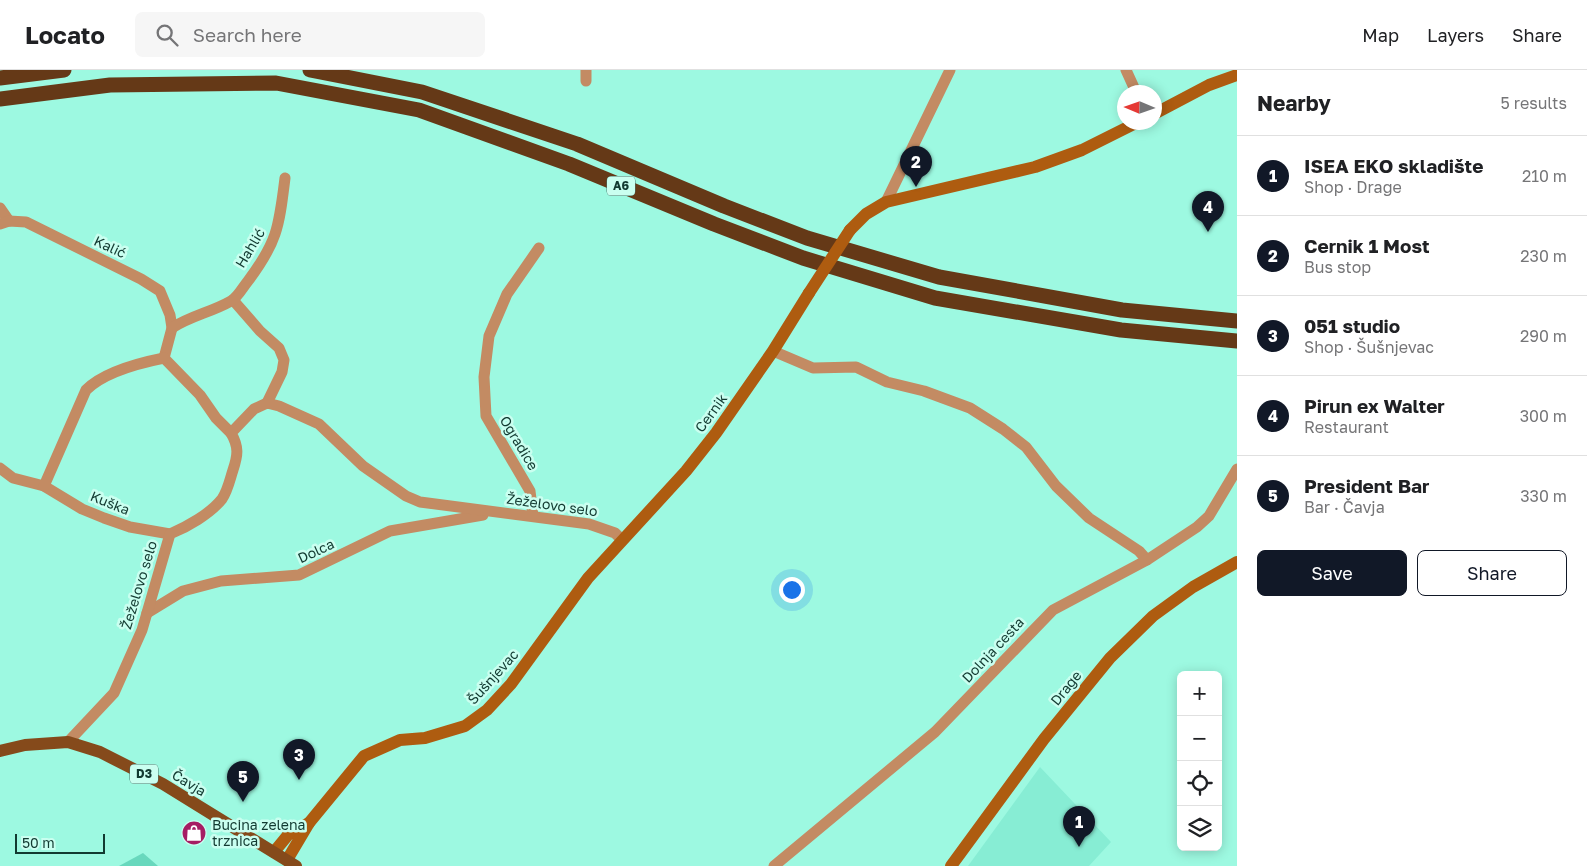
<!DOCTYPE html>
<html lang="en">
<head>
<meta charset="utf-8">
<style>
  body { margin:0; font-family:"Golos Text",sans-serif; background:#f6f6f6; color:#202124 }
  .controls { position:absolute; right:15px; bottom:15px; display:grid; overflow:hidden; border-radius:8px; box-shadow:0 2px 12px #0003 }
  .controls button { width:45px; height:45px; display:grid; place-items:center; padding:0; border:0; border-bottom:1px solid #e0e0e0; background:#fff; color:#202124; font:25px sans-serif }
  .compass { position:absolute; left:1117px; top:15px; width:45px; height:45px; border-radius:50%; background:#fff; box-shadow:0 2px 12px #0003; rotate:272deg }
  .scale { position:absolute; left:15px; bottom:12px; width:90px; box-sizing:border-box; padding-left:5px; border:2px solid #123a31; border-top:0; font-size:14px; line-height:18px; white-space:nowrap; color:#123a31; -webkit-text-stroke:4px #cafff0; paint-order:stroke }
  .you { position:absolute; left:791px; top:519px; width:18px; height:18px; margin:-12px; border:4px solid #fff; border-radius:50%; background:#1a73e8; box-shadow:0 0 0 8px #1a73e833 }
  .badge { display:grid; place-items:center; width:32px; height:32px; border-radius:50%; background:#111827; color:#fff; font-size:16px; font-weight:700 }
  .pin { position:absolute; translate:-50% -41px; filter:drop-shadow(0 1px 2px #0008) }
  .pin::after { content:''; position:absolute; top:26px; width:18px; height:15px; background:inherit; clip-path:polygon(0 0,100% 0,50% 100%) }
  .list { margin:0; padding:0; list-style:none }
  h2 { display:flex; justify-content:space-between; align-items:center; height:65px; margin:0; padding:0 20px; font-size:21px }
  h2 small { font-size:16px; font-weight:400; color:#757577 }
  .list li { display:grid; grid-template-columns:32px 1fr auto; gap:15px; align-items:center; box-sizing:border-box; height:80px; padding:0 20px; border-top:1px solid #e0e0e0 }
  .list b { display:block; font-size:19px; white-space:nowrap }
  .list p { margin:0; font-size:16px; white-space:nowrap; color:#757577 }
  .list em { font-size:16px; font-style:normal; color:#757577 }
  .actions { display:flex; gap:10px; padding:15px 20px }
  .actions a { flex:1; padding:11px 0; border:1px solid #111827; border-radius:8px; text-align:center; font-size:18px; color:#111827 }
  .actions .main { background:#111827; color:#fff }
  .icon { flex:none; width:28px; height:28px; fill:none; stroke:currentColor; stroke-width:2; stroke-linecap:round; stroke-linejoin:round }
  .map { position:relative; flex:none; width:1237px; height:796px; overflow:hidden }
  header { display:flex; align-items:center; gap:30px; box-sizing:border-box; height:70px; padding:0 25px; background:#fff; border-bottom:1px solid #e0e0e0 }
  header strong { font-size:24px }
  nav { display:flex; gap:28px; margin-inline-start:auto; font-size:18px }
  .search { width:350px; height:45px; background:#f6f6f6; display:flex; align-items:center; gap:12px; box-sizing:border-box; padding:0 18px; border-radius:8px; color:#757577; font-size:19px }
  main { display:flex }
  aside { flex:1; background:#fff }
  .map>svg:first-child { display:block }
  .built { fill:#87edd4 }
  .green { fill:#68d8bd }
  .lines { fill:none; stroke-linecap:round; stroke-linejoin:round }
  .street { stroke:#c38b63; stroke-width:11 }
  .secondary { stroke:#ae5c10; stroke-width:12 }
  .primary { stroke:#854a1b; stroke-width:12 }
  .highway { stroke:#653917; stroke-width:15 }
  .secondary-bridge { stroke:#ae5c10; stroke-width:12 }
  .labels { text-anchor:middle; stroke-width:5; stroke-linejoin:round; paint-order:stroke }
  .shield { fill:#cafff0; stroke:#49756a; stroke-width:1 }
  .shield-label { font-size:12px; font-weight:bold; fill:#123a31 }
  .street-label { font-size:14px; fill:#123a31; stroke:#cafff0 }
  .poi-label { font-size:14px; fill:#123a31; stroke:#cafff0; text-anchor:start }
</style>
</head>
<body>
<header>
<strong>Locato</strong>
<div class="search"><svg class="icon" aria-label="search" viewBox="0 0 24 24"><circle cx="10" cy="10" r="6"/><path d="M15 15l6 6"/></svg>Search here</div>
<nav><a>Map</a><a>Layers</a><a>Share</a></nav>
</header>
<main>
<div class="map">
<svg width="1237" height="796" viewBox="0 0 1237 796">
  <rect width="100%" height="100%" fill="#9df9e1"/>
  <!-- built -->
  <polygon class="built" points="1040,697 1111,772 1089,796 968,796"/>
  <!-- green -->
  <polygon class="green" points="143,783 158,796 119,796"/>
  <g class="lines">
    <!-- street -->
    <g class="street">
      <polyline points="586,0 586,11"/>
      <polyline points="1126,0 1136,22"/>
      <polyline points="886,132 950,0"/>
      <polyline points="0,138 9,151"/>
      <polyline points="0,154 9,151 26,152 141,209 160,221 170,245 172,258 164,288 200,325 216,348 231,363"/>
      <polyline points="233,230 260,261 279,278 284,290 282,302 267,333"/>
      <path d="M 172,258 C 190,246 212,242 231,231 C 238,227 243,217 248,211 C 278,171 279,156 285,108"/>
      <polyline points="773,281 813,298 856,297 887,312 924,321 970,338 1003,359 1026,377 1056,416 1089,448 1139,481 1147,490"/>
      <polyline points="0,398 13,408 44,416 82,439 104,448 130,457 170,464"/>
      <path d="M 44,416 L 86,320 C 104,302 139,293 164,288"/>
      <polyline points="533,446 530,421 486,346 484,307 489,266 507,224 539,178"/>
      <polyline points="147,543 183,521 221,511 299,505 390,461 483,445"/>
      <path d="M 68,672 L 114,623 L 142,560 L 170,464 C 187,457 210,444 222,429 C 228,420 230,409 233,400 C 238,385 239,377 231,363 L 254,339 L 267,333 L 279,336 L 319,354 L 363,396 L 406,426 L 420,432 L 589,454 L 615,463 L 622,470"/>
      <polyline points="774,796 935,662 1053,540 1147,490 1197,457 1209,446 1237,399"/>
    </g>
    <!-- secondary -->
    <g class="secondary">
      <polyline points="1154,44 1209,15 1237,5"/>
      <polyline points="850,160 866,144 886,132 1035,97 1082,80 1138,52"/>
      <polyline points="274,782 288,765 309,753"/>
      <polyline points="287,790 309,753 364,686 400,670 425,668 465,656 487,640 511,614 588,508 686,401 716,363 773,281 809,223"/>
      <polyline points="951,796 1044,669 1110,588 1153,546 1193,517 1237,492"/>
    </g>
    <!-- primary -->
    <polyline class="primary" points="0,681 25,675 68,672 100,682 163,714 296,796"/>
    <!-- highway -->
    <g class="highway">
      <polyline points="310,0 422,22 577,74 724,136 807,168 939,207 1122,240 1237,251"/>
      <polyline points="0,8 64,0"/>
      <polyline points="0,29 110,15 276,13 419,40 569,94 714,154 803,188 935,228 1121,260 1237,271"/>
    </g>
    <!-- secondary-bridge -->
    <polyline class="secondary-bridge" points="809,223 850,160"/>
  </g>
  <!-- icons -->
  <defs>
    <symbol id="shop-disc" viewBox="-11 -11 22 22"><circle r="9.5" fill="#a51c63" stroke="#cafff0"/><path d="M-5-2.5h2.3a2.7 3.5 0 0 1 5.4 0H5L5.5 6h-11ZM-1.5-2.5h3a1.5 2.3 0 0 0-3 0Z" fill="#fff"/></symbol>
  </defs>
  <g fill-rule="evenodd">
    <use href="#shop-disc" x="180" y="749" width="28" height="28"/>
  </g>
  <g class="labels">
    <!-- shield labels -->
    <g class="shield">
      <rect x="607" y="106.5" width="28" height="19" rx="4"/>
      <rect x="130" y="694.5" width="28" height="19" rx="4"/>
    </g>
    <g class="shield-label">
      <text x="621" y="120">A6</text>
      <text x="144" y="708">D3</text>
    </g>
    <!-- street labels -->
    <g class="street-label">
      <text transform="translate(110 177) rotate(25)" y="5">Kalić</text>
      <text transform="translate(250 178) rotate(-59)" y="5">Hahlić</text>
      <text transform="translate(711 343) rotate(-54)" y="5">Cernik</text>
      <text transform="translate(519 373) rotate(59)" y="5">Ogradice</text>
      <text transform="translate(110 433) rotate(22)" y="5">Kuška</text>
      <text transform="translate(552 435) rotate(8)" y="5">Žeželovo selo</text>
      <text transform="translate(316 481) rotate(-25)" y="5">Dolca</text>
      <text transform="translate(139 515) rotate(-73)" y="5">Žeželovo selo</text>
      <text transform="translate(993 580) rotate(-47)" y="5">Dolnja cesta</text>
      <text transform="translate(493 607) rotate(-48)" y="5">Šušnjevac</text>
      <text transform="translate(1066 618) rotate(-51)" y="5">Drage</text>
      <text transform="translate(189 713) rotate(31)" y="5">Čavja</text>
    </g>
    <!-- poi labels -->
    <g class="poi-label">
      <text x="212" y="760">Bucina zelena<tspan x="212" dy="16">trznica</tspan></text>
    </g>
  </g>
</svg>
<div class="controls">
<button>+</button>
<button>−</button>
<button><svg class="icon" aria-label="locate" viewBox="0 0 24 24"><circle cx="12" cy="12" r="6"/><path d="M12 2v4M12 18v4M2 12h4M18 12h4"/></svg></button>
<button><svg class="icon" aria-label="layers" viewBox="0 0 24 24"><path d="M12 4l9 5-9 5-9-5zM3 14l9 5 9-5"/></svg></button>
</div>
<svg class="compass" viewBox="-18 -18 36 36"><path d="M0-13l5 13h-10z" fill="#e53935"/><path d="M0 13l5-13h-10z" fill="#757577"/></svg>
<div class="scale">50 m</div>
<div class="you"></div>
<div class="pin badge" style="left:1079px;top:777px">1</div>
<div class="pin badge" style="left:916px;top:117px">2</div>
<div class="pin badge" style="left:299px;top:710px">3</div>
<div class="pin badge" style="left:1208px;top:162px">4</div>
<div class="pin badge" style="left:243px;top:732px">5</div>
</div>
<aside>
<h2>Nearby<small>5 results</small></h2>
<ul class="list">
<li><span class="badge">1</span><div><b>ISEA EKO skladište</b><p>Shop · Drage</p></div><em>210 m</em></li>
<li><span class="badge">2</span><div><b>Cernik 1 Most</b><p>Bus stop</p></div><em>230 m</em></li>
<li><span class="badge">3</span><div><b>051 studio</b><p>Shop · Šušnjevac</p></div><em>290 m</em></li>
<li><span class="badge">4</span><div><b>Pirun ex Walter</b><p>Restaurant</p></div><em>300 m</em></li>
<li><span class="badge">5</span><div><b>President Bar</b><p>Bar · Čavja</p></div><em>330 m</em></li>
</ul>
<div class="actions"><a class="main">Save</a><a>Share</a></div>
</aside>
</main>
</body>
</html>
